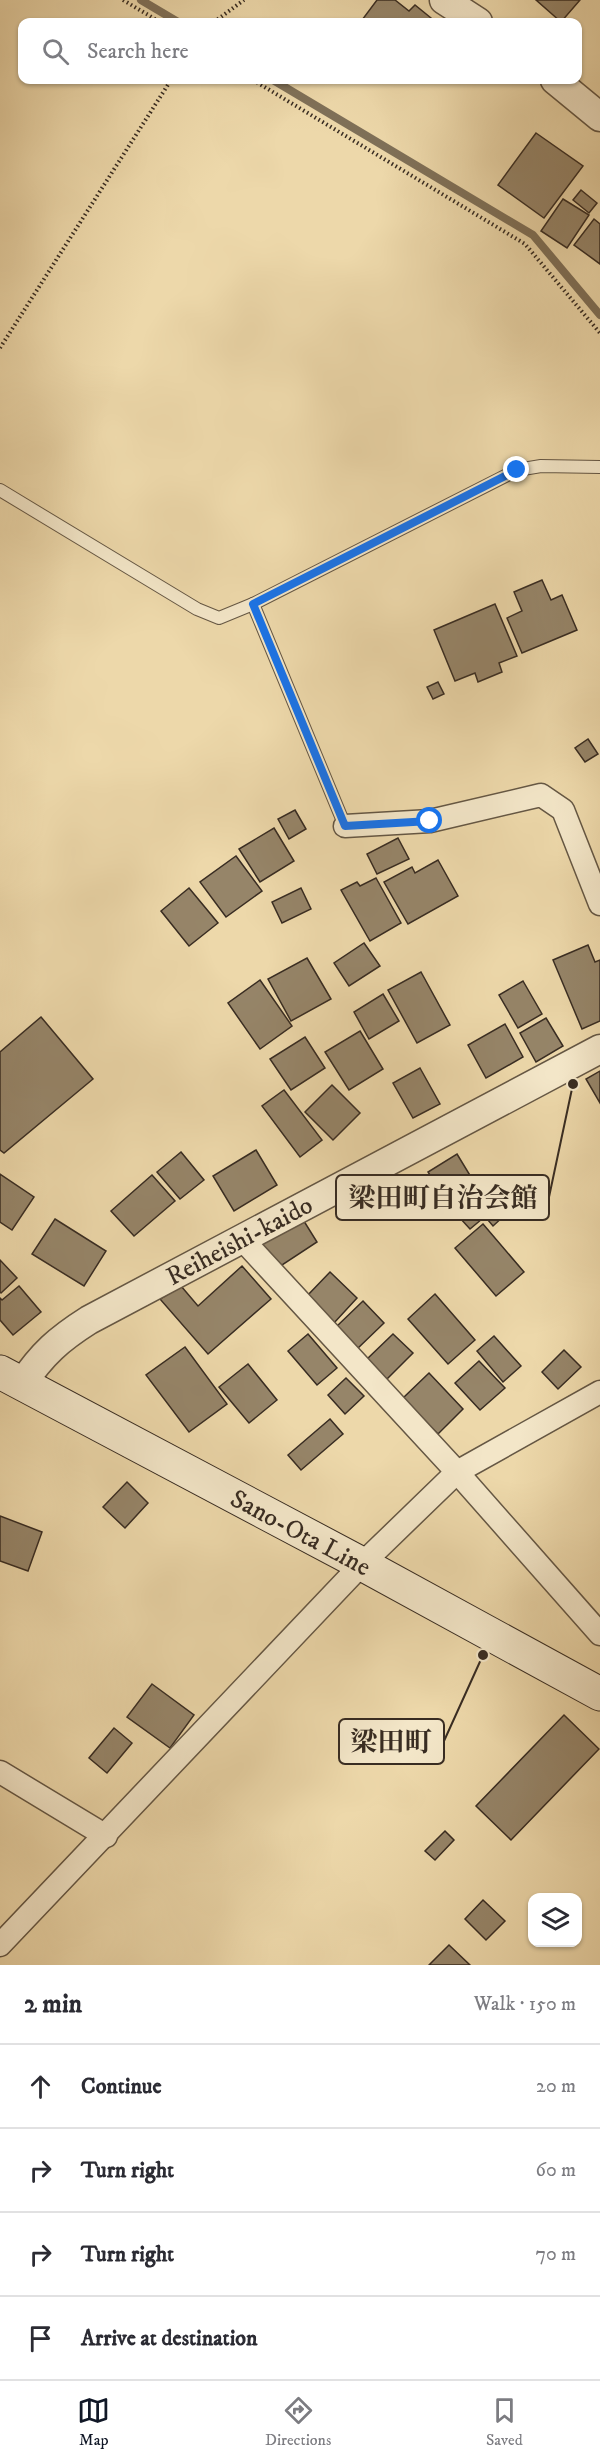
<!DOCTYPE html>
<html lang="en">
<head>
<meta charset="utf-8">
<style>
  body { margin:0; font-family:"IM FELL DW Pica","Noto Serif JP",serif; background:#f7f7f7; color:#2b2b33 }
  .controls { position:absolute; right:18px; bottom:18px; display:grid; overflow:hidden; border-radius:12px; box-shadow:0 2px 4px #0004 }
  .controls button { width:54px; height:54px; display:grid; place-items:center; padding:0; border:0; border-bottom:2px solid #e1e1e2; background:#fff; color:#2b2b33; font:30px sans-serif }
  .stop { position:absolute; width:18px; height:18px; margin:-14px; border:4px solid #1a73e8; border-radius:50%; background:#fff }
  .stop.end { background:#1a73e8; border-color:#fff; box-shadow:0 2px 6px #0008 }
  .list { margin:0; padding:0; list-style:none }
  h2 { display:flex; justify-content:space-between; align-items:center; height:78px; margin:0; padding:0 24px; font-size:26px }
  h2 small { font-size:20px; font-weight:400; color:#7c7c81 }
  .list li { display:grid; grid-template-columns:39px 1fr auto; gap:18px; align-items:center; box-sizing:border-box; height:84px; padding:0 24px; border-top:2px solid #e1e1e2 }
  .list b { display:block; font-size:22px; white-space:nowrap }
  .list em { font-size:20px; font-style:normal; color:#7c7c81 }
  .icon { flex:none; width:33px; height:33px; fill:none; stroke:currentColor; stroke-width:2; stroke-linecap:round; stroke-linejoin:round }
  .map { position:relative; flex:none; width:600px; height:1965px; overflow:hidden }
  .search { position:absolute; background:#fff; box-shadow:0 2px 4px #0004; left:18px; right:18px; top:18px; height:66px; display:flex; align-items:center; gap:15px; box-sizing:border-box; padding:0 21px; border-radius:12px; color:#7c7c81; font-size:22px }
  .sheet { height:414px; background:#fff }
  nav { display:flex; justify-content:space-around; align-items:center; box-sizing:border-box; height:84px; border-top:2px solid #e1e1e2; background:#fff; font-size:16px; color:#7c7c81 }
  nav a { display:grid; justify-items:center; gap:3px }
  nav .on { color:#111827 }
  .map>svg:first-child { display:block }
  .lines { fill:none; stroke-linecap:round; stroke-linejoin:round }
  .stream { stroke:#7f7058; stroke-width:8 }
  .building { fill:#968569; stroke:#382c22; stroke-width:1.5 }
  .service-casing { stroke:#655744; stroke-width:14 }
  .minor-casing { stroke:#655744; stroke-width:25 }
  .tertiary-casing { stroke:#655744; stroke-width:31 }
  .secondary-casing { stroke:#382c22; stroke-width:35 }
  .path { stroke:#382c22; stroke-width:4; stroke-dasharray:1.5 3; stroke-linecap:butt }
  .service { stroke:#f3e6c8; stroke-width:12 }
  .minor { stroke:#f3e6c8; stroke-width:22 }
  .tertiary { stroke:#f3e6c8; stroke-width:28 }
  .secondary { stroke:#f3e6c8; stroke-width:33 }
  .route { stroke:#1a73e8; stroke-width:8 }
  .labels { text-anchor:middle; stroke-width:4.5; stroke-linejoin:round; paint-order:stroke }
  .street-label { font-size:26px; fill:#382c22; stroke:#f3e6c8 }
  .leader { fill:none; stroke:#382c22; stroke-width:2 }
  .callout-dot { fill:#382c22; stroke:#f3e6c8; stroke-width:2 }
  .callout { fill:#f3e6c8; stroke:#382c22; stroke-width:2 }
  .callout-label { font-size:27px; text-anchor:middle; font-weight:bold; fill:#382c22 }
</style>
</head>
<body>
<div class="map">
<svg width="600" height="1965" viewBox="0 0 600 1965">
  <rect width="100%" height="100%" fill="#edd8aa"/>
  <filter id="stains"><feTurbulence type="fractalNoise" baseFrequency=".00333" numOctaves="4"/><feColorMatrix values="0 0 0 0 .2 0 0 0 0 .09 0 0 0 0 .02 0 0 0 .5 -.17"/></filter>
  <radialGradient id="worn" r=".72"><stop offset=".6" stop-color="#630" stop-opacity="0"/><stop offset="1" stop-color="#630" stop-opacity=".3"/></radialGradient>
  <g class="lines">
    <!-- stream -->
    <g class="stream">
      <polyline points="141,0 178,22"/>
      <polyline points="273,80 533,235 600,315"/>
    </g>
  </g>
  <!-- building -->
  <g class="building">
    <polygon points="377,0 395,0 409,11 415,5 431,18 427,22 365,22 362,20"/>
    <polygon points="536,0 580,0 561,22"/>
    <polygon points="536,133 583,166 544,218 498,185"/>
    <polygon points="581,190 597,203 589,213 573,200"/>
    <polygon points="563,199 589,215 567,248 541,231"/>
    <polygon points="594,219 600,224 600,264 574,245"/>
    <polygon points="542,580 551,600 562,595 577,630 522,653 507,618 522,611 514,592"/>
    <polygon points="495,604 517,656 499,663 502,672 478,682 475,673 455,681 434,630"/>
    <polygon points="438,682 444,694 433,699 427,687"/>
    <polygon points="588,739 598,754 585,762 575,748"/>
    <polygon points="295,810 306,829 289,839 278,819"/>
    <polygon points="274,828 294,861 260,882 239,849"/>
    <polygon points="398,838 409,859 377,874 367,854"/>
    <polygon points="236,856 262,891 226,917 200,882"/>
    <polygon points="438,860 458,896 408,924 384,882 412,867 415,873"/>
    <polygon points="376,878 401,923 370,941 341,890 357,882 360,886"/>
    <polygon points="189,888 218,923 189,946 161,911"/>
    <polygon points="301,888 311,909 282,923 272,902"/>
    <polygon points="364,943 380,966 349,986 334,963"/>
    <polygon points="588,945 595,962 600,960 600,1021 582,1029 553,960"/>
    <polygon points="307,958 331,999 291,1021 268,979"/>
    <polygon points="421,972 450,1025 417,1043 388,990"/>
    <polygon points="260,980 292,1026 260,1049 228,1003"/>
    <polygon points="523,981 542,1014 518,1028 499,995"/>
    <polygon points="383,994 399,1021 369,1039 354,1012"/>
    <polygon points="41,1017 93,1079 4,1153 0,1150 0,1052"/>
    <polygon points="546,1018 563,1046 536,1062 520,1033"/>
    <polygon points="505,1024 523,1057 486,1078 468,1045"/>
    <polygon points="360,1031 383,1069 349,1090 325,1052"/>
    <polygon points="305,1037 325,1068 291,1090 270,1059"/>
    <polygon points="420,1068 440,1104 413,1118 393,1083"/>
    <polygon points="600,1071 600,1103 586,1079"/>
    <polygon points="332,1085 360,1113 333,1140 305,1112"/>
    <polygon points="284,1090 322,1140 300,1157 262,1106"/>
    <polygon points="256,1150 277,1185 234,1211 213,1176"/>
    <polygon points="181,1152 204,1180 180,1199 157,1172"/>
    <polygon points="457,1154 471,1177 442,1194 428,1172"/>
    <polygon points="0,1174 34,1197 12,1230 0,1222"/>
    <polygon points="152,1175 175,1201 134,1236 111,1211"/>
    <polygon points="488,1197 505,1215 493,1226 477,1207"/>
    <polygon points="473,1207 482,1219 470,1229 460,1218"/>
    <polygon points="302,1218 317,1242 276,1269 261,1245"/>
    <polygon points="55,1219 106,1251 84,1286 32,1254"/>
    <polygon points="483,1224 524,1272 496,1296 455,1248"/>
    <polygon points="0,1260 17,1278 1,1293 0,1292"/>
    <polygon points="242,1266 271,1299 208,1354 160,1299 181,1286 198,1306"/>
    <polygon points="330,1272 357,1298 334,1323 306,1297"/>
    <polygon points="19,1286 41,1312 13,1335 0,1320 0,1298 2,1300"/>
    <polygon points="435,1294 475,1340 448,1364 408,1319"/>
    <polygon points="363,1301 384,1323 356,1350 335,1328"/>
    <polygon points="308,1334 337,1368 317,1385 288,1351"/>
    <polygon points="393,1334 413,1353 386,1380 366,1360"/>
    <polygon points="494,1336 521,1366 503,1382 477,1351"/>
    <polygon points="185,1347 227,1404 189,1432 146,1375"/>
    <polygon points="564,1350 581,1367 558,1389 542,1372"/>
    <polygon points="479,1361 505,1388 480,1410 455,1383"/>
    <polygon points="248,1364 277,1400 249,1423 219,1387"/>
    <polygon points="429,1373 463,1409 438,1434 403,1398"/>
    <polygon points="346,1378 364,1396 345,1414 328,1395"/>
    <polygon points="330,1419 343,1434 301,1470 288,1455"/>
    <polygon points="127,1482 148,1503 125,1528 103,1507"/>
    <polygon points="0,1516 42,1532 28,1571 0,1561"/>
    <polygon points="152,1684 194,1715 170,1748 127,1717"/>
    <polygon points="564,1715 599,1749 511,1840 476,1806"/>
    <polygon points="114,1728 132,1743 107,1773 89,1758"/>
    <polygon points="445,1831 454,1840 435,1860 425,1851"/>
    <polygon points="483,1900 505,1921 486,1940 465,1919"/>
    <polygon points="449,1945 470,1965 429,1965"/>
  </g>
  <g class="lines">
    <defs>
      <g id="service">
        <polyline points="0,490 197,609 219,618 253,604 517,470 541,466 600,467"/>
        <polyline points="253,604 345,826"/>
      </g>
      <g id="minor">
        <polyline points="345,826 430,821 541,795 563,810 600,904"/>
        <polyline points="242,1239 457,1472 600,1634"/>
        <polyline points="0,1772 106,1836"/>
        <polyline points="0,1945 362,1564 457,1472 600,1392"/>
      </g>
      <g id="tertiary">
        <polyline points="444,0 478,22"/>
        <polyline points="555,80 600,117"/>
        <path d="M 22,1384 C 42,1354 59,1339 89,1320 L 600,1049"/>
      </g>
      <polyline id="secondary" points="0,1372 362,1564 600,1694"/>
    </defs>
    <!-- service casing -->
    <use href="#service" class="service-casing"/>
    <!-- minor casing -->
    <use href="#minor" class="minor-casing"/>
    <!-- tertiary casing -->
    <use href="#tertiary" class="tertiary-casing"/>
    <!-- secondary casing -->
    <use href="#secondary" class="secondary-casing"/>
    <!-- path -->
    <g class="path">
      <polyline points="123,0 160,22"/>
      <polyline points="214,22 244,0"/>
      <polyline points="253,80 525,244 600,333"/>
      <polyline points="0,348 171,80"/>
    </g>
    <!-- service -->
    <use href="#service" class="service"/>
    <!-- minor -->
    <use href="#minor" class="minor"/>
    <!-- tertiary -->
    <use href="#tertiary" class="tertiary"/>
    <!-- secondary -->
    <use href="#secondary" class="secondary"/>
  </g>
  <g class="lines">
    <!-- route -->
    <polyline class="route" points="430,821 345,826 253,604 517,470"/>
  </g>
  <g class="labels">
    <!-- street labels -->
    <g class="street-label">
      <text transform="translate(239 1240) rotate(-28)" y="9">Reiheishi-kaido</text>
      <text transform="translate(301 1532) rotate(28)" y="9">Sano-Ota Line</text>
    </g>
  </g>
  <!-- callouts -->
  <path class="leader" d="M573 1084L549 1197M483 1655L444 1741"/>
  <g class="callout-dot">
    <circle cx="573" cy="1084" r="6"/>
    <circle cx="483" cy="1655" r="6"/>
  </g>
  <g class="callout">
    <rect x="336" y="1175" width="213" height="45" rx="6"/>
    <rect x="339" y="1719" width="105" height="45" rx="6"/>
  </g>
  <g class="callout-label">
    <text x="443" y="1207">梁田町自治会館</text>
    <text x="391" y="1751">梁田町</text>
  </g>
  <rect width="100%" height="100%" filter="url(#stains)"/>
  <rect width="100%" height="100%" fill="url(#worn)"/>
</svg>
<div class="controls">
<button><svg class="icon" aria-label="layers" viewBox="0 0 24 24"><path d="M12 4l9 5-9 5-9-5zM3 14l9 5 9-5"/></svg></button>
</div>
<div class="stop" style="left:430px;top:821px"></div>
<div class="stop end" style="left:517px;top:470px"></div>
<div class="search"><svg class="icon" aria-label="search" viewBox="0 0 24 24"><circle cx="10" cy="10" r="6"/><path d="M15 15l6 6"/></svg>Search here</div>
</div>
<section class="sheet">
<h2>2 min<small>Walk · 150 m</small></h2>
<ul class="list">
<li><svg class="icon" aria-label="ahead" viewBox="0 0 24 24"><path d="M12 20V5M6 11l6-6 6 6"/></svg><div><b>Continue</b></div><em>20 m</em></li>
<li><svg class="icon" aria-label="right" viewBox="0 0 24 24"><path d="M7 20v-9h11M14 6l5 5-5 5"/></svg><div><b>Turn right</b></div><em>60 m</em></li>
<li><svg class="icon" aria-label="right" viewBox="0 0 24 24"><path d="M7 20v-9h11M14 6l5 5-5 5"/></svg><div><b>Turn right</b></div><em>70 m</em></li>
<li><svg class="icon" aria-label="arrive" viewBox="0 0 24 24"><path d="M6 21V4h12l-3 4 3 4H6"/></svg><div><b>Arrive at destination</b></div></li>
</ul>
</section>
<nav>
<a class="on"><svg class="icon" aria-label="map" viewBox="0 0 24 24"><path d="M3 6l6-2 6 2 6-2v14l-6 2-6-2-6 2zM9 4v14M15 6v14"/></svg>Map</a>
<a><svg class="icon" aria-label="directions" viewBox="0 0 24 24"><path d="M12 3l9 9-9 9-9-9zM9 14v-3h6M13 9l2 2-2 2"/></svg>Directions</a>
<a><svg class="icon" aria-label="saved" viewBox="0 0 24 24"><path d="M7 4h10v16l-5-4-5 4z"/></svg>Saved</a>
</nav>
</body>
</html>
